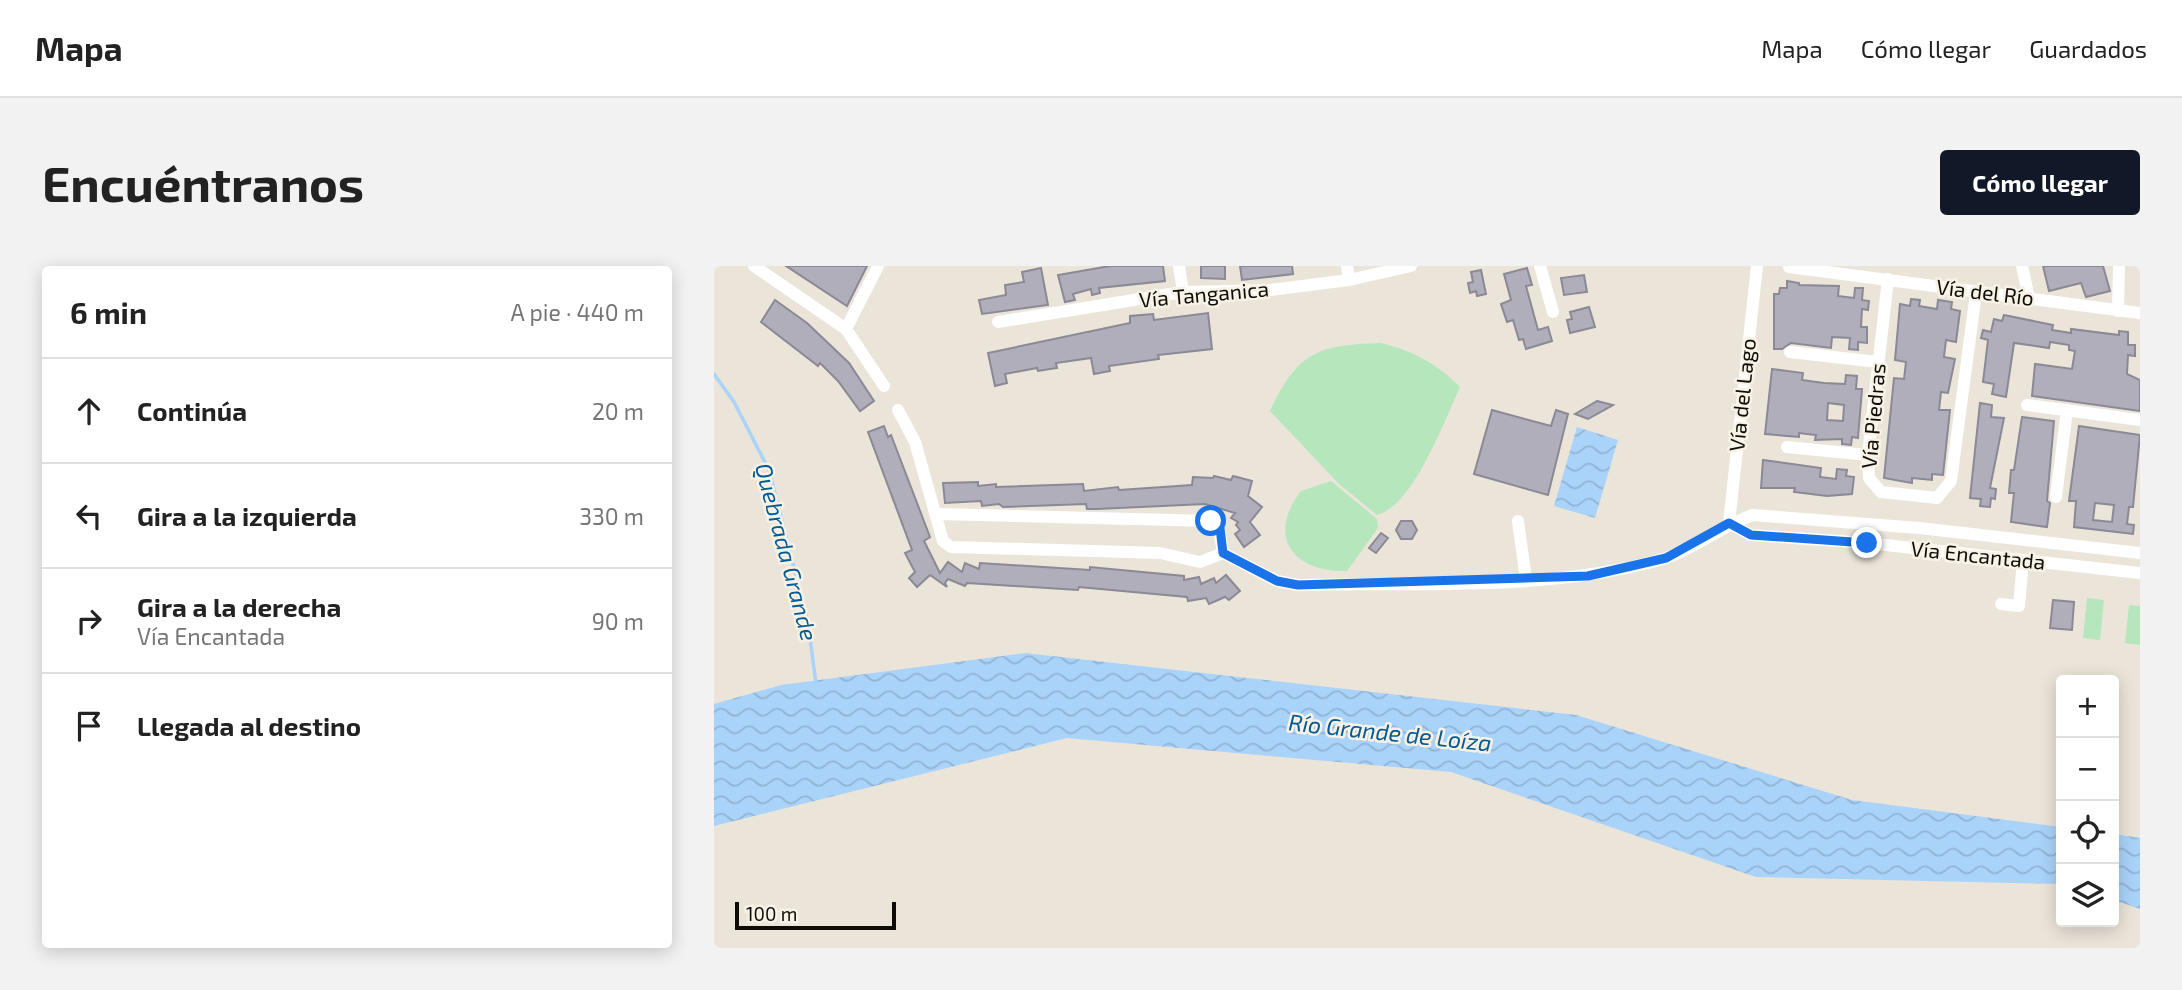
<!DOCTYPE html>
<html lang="es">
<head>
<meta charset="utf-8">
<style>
  body { margin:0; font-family:"Exo 2",sans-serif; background:#f2f2f2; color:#222 }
  .controls { position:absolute; right:21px; bottom:21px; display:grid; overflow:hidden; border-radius:7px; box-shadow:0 4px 18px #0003 }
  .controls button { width:63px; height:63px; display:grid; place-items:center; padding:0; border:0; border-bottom:2px solid #e0e0e0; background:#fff; color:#222; font:35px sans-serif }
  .scale { position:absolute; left:21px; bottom:18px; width:161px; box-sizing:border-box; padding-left:7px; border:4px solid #0e0c08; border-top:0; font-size:19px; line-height:24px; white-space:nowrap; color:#0e0c08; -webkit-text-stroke:5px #f8f2e6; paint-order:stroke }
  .stop { position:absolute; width:21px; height:21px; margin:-16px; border:5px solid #1a73e8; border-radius:50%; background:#fff }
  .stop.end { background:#1a73e8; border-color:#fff; box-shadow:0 2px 7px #0008 }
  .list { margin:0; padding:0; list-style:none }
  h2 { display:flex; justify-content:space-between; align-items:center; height:91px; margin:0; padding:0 28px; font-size:30px }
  h2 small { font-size:23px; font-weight:400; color:#767676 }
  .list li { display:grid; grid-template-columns:46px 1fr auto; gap:21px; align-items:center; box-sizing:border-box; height:105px; padding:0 28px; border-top:2px solid #e0e0e0 }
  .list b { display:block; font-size:26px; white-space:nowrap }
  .list p { margin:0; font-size:23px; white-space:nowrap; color:#767676 }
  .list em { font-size:23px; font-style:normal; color:#767676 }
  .icon { flex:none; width:38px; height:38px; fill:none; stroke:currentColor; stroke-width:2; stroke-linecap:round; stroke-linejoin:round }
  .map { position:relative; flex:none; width:1426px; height:682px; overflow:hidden; border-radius:7px }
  header { display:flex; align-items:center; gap:42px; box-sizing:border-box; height:98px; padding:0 35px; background:#fff; border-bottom:2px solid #e0e0e0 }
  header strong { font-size:33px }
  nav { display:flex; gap:38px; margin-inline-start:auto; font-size:24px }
  .intro { display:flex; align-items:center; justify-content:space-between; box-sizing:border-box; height:168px; padding:0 42px }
  h1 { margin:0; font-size:49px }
  .button { padding:18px 32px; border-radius:7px; background:#111827; color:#fff; font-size:24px; font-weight:700 }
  main { display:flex; gap:42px; padding:0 42px }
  aside { flex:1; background:#fff; border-radius:7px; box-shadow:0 4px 18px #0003 }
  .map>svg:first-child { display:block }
  .park { fill:#b6e6bc }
  .water { fill:url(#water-waves) }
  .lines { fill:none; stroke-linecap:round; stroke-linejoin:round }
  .stream { stroke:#aad3fa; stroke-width:3.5 }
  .building { fill:#afaeba; stroke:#8a8995; stroke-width:2; fill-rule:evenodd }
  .street { stroke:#fff; stroke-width:12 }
  .route { stroke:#1a73e8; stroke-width:9 }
  .labels { text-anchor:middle; stroke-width:5; stroke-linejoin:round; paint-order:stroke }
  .street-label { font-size:21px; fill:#0e0c08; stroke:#f8f2e6 }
  .water-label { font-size:23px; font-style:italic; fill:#045a93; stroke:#f8f2e6 }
</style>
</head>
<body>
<header>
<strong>Mapa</strong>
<nav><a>Mapa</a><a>Cómo llegar</a><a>Guardados</a></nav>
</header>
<div class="intro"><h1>Encuéntranos</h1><a class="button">Cómo llegar</a></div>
<main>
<aside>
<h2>6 min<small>A pie · 440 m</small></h2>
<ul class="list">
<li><svg class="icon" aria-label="ahead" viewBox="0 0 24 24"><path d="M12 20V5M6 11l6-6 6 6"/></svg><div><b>Continúa</b></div><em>20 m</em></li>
<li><svg class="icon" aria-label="left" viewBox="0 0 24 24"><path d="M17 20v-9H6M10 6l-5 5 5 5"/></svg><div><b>Gira a la izquierda</b></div><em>330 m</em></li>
<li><svg class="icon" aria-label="right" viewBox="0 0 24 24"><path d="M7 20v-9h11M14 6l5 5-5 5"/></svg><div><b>Gira a la derecha</b><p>Vía Encantada</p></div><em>90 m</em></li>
<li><svg class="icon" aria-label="arrive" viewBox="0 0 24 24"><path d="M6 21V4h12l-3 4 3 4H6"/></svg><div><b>Llegada al destino</b></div></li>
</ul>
</aside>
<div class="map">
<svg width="1426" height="682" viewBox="0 0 1426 682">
  <defs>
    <pattern id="water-waves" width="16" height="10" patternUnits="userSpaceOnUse" patternTransform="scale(1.75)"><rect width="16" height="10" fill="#aad3fa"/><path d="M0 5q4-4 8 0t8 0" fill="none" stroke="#91b4d5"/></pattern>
  </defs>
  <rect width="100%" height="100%" fill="#ebe4d9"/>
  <!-- park -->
  <g class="park">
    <path d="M 667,77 C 701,86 722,97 746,121 C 730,155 700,239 663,249 L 624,217 L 556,145 C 584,86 603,79 667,77 Z"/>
    <path d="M 617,215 L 663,253 L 664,262 L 633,305 C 579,307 552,270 587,225 Z"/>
    <polygon points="1373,332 1390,334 1386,374 1369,372"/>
    <polygon points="1415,339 1426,340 1426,379 1411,377"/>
  </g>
  <!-- water -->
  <g class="water">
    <polygon points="863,161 904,174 881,252 840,240"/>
    <polygon points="311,387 862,449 1138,534 1347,561 1347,618 1042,611 737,506 353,472 0,560 0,438 67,419"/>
    <polygon points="1400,568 1426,572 1426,643 1400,634"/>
  </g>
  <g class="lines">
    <!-- stream -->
    <polyline class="stream" points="0,108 20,136 55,204 94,357 102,418"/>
  </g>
  <!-- building -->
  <g class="building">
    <polygon points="72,0 153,0 133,40"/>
    <polygon points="396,0 449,0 451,15 385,22 386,27 378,29 377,23 359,28 361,34 351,36 344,9"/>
    <polygon points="487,0 511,0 511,13 487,12"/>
    <polygon points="526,0 578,0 579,8 528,14"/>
    <polygon points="1329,0 1389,0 1396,25 1372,31 1367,17 1335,25"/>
    <polygon points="327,2 334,39 268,48 265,34 292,29 291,19 310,16 308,6"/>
    <polygon points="813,2 818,19 812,20 824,64 834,61 838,75 812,83 809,73 805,74 799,54 793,56 787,38 797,34 790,8"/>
    <polygon points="767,4 772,28 763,30 762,25 756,27 754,17 759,16 757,6"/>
    <polygon points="870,9 873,26 850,29 847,12"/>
    <polygon points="1073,15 1085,17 1085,19 1125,20 1124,30 1140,32 1141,22 1149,22 1148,34 1155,35 1154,44 1148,43 1147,61 1153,61 1153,77 1144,76 1144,84 1135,83 1136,72 1118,71 1117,82 1077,77 1068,83 1060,83 1060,28 1065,28 1066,22 1073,22"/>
    <polygon points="1197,33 1206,34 1205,40 1223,43 1224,34 1238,36 1237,43 1246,45 1242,76 1232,74 1230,91 1241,93 1234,127 1227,126 1225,144 1236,144 1229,209 1218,208 1218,214 1198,212 1198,217 1170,212 1180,112 1190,113 1192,96 1181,94 1186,38 1196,40"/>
    <polygon points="61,34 93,57 135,97 160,135 146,145 124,115 106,97 104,100 47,56"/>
    <polygon points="875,41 881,61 856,67 853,54 858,53 856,46"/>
    <polygon points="494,47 498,83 444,89 445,93 395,100 396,105 380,108 377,92 342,97 343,102 324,105 323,102 291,108 293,117 281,120 274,87 416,57 416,50 439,48 440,54"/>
    <polygon points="1290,49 1339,59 1338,64 1357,67 1357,63 1405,69 1405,65 1414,66 1414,79 1421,79 1421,90 1414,89 1413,108 1426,114 1426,145 1318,130 1321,98 1358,103 1361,85 1355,84 1355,79 1336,76 1335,82 1300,77 1292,131 1278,128 1280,118 1269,116 1274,74 1267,72 1269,64 1277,66 1280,53 1288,55"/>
    <path d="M 1058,103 L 1089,107 L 1088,114 L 1110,117 L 1131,118 L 1132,109 L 1143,110 L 1142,123 L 1148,123 L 1144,172 L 1138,171 L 1137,179 L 1128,178 L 1128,173 L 1101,174 L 1102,169 L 1085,167 L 1085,171 L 1051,168 ZM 1114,137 L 1130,139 L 1129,155 L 1113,154 Z"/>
    <polygon points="883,135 899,139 874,153 861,148"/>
    <polygon points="1266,137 1278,139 1277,151 1290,152 1276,222 1282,223 1281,233 1277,232 1276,241 1266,240 1267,233 1256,232"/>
    <polygon points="778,144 837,160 842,144 854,148 834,229 760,208"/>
    <polygon points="1308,151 1340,155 1333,235 1336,237 1333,261 1297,256 1300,227 1295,227 1297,204 1300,204"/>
    <polygon points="170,160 174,171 177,169 216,271 210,275 226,307 234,296 248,306 251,297 265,303 266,297 376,304 376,301 470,310 470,314 485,311 487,318 500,312 502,317 512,309 526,325 515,334 511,331 495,338 492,332 474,335 473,331 365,321 364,324 253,317 251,320 234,313 231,317 233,321 216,309 203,321 195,312 201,306 191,287 198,284 154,166"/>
    <path d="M 1365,160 L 1426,169 L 1419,241 L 1415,241 L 1413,258 L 1420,259 L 1419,268 L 1360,261 L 1362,235 L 1355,235 ZM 1381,237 L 1400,239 L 1398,256 L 1379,254 Z"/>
    <polygon points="1049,194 1107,202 1106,211 1122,213 1123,203 1133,204 1132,210 1140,211 1138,228 1113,230 1080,226 1081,222 1047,222"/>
    <polygon points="500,210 517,214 519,210 538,215 534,230 548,241 536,256 546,269 530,281 521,268 526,264 522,259 524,256 517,252 521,247 491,238 383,243 373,243 372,238 289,241 285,238 268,240 267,235 231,237 229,217 264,216 264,220 282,218 282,221 369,218 370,225 404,221 405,224 478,219 479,211 499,212"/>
    <polygon points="687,255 698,255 703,264 698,273 687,273 682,264"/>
    <polygon points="667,267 674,272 662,287 655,282"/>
    <polygon points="1339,334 1360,336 1358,364 1336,362"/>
  </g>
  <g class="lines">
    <!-- street -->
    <g class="street">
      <polyline points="40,0 132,63 170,120"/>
      <polyline points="465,0 469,26"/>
      <polyline points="633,0 635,14"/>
      <polyline points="826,0 839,46"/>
      <polyline points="1308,0 1315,32"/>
      <polyline points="1075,1 1426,47"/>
      <polyline points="1174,13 1154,189 1155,212 1167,226 1223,232 1237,215 1262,27"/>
      <polyline points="1404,45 1405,0"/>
      <polyline points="284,56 469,26 556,24 635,14 697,0"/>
      <polyline points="132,63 164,0"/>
      <polyline points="1076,86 1164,96"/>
      <polyline points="1313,139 1426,154"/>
      <path d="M 184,144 L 201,176 L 229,275 L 237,281 L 446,287 L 486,296 L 509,287 L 563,315 L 584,319 C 702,316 834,326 949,293 C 979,284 1007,260 1039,249 L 1205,262 L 1426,287"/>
      <polyline points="1073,181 1154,189"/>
      <polyline points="1342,231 1353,144"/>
      <polyline points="223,248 497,255 505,262 509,287"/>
      <polyline points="804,255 812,313"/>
      <polyline points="1015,257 1037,269 1153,277 1426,307"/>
      <polyline points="1015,257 1043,0"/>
      <polyline points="1287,338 1305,340 1309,295"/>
    </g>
  </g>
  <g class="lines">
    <!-- route -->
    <polyline class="route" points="497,255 506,262 509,287 563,315 584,319 874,310 952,292 1015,257 1037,269 1153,277"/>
  </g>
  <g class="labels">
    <!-- street labels -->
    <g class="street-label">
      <text transform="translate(1271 27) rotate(7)" y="7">Vía del Río</text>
      <text transform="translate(490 29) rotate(-5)" y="7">Vía Tanganica</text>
      <text transform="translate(1029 129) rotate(-84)" y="7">Vía del Lago</text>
      <text transform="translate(1160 150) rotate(-85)" y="7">Vía Piedras</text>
      <text transform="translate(1264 290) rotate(6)" y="7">Vía Encantada</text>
    </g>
    <!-- water labels -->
    <g class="water-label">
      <text transform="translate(72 286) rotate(75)" y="8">Quebrada Grande</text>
      <text transform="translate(676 467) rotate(6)" y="8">Río Grande de Loíza</text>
    </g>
  </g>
</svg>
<div class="controls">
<button>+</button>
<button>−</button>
<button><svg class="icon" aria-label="locate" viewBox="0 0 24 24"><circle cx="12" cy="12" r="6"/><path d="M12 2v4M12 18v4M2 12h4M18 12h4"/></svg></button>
<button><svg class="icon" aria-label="layers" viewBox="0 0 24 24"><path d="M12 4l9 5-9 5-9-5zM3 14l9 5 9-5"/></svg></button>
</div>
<div class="scale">100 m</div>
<div class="stop" style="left:497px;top:255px"></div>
<div class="stop end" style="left:1153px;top:277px"></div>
</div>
</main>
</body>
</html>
